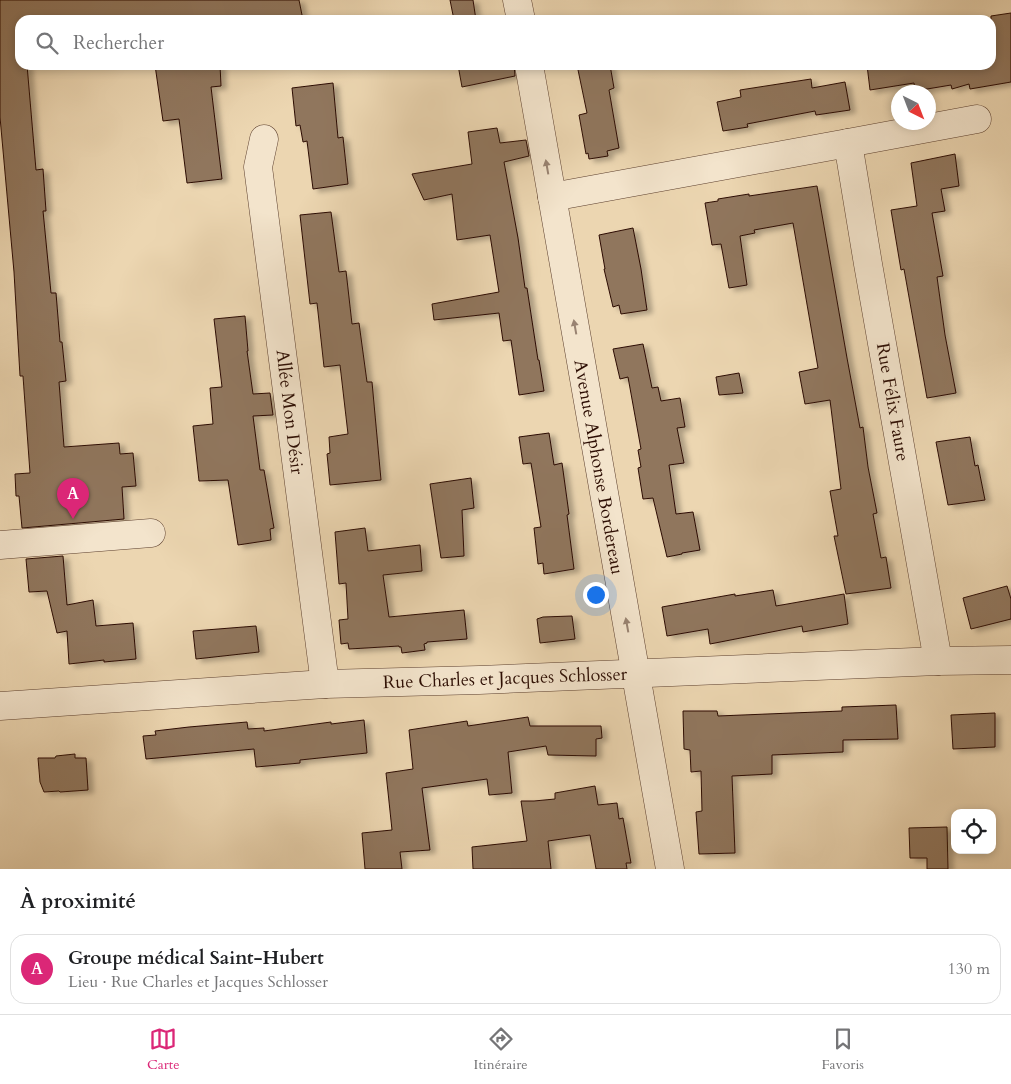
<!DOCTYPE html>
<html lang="fr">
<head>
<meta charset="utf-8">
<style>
  body { margin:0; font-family:Cardo,serif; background:#f2f2f2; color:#202124 }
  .controls { position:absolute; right:15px; bottom:15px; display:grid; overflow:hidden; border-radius:10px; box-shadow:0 2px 8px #0003 }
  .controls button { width:45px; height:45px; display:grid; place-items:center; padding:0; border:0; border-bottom:1px solid #e0e0e0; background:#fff; color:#202124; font:25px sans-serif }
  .compass { position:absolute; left:891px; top:85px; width:45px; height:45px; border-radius:50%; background:#fff; box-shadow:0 2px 8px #0003; rotate:138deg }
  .you { position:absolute; left:595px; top:594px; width:18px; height:18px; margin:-12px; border:4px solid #fff; border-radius:50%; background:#1a73e8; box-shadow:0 0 0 8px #1a73e833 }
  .badge { display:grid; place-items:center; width:32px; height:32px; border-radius:50%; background:#db2777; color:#fff; font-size:16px; font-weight:700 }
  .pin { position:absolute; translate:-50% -41px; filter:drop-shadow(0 1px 2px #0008) }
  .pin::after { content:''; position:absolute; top:26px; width:18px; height:15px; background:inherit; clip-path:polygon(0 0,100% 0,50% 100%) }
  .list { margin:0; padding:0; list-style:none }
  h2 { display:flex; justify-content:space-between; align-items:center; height:65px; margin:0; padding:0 20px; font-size:21px }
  h2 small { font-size:16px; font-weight:400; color:#757577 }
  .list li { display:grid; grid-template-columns:32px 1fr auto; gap:15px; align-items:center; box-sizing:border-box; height:70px; margin:0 10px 10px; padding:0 10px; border:1px solid #e0e0e0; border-radius:15px }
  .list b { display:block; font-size:19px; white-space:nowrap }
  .list p { margin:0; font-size:16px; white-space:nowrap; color:#757577 }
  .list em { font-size:16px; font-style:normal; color:#757577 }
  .icon { flex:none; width:28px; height:28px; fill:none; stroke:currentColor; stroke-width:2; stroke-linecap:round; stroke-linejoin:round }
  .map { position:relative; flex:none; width:1011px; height:869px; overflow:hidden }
  .search { position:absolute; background:#fff; box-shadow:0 2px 8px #0003; left:15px; right:15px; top:15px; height:55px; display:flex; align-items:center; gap:12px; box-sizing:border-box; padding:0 18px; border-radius:15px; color:#757577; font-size:19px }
  .sheet { height:145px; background:#fff }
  nav { display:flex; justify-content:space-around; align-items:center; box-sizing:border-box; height:70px; border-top:1px solid #e0e0e0; background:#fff; font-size:14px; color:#757577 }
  nav a { display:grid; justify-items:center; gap:2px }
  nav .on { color:#db2777 }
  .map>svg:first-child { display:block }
  .building { fill:#90765d; stroke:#2c0d03; filter:url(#shadow) }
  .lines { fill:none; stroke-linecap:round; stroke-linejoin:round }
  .minor-casing { stroke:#5c3f2e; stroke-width:29 }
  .minor { stroke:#f3e4cc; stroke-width:28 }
  .oneway { fill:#998372 }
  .labels { text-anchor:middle; stroke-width:4; stroke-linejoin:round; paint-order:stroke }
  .street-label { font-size:18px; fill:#2c0d03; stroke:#f3e4cc }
</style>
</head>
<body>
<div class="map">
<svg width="1011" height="869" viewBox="0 0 1011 869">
  <defs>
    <filter id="shadow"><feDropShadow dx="5.5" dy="3" stdDeviation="2.5" flood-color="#0004"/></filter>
  </defs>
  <rect width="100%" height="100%" fill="#ecd6b1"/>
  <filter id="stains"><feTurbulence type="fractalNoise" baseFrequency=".004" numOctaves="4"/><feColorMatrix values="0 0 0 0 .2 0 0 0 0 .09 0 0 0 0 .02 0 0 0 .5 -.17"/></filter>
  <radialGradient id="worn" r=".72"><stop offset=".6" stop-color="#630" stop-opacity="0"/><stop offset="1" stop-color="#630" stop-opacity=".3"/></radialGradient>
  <!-- building -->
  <g class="building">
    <polygon points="0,0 299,0 303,20 20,20 20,65 27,65 36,170 43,169 46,211 43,211 51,293 56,293 60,342 62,342 66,381 59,382 64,447 119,443 120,454 133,453 136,486 122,487 124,519 22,528 19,496 16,496 15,474 30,473 23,376 20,376 14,272 0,117"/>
    <polygon points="450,0 473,0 476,20 454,20"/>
    <polygon points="1011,13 1011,82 970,89 969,84 952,89 951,85 915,91 914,83 870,90 867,65 991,65 991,16"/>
    <polygon points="155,65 220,65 221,86 211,87 222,179 187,183 179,119 163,121"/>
    <polygon points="458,65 514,65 515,76 462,87"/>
    <polygon points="577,65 610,65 614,88 609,90 619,148 607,151 608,156 589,159 588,153 586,154 579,115 587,113"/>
    <polygon points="811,79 812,88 845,82 850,110 816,115 815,111 747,124 748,127 723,131 717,102 741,97 740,90"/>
    <polygon points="333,83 338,138 343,137 348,184 313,189 307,141 303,142 300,125 296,126 292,88"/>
    <polygon points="497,128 500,143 526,140 529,156 504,162 518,238 525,288 527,288 538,360 539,360 544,391 519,395 511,340 503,341 499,313 434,320 432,304 499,292 490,235 457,240 452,194 424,200 412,174 472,164 468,132"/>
    <polygon points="955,154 959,186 941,189 945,211 932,213 943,276 937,277 945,335 956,393 927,398 904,269 901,270 891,210 917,206 911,163"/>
    <polygon points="817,186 847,358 860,428 863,427 868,467 877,513 873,514 881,558 886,557 891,588 846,594 834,536 838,536 830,491 841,489 830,400 805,404 799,372 818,368 793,223 754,230 755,233 740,236 747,285 729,288 721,244 712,245 705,203 718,201 718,199 749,194 749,196"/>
    <polygon points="331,212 339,272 346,271 352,324 359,323 367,382 372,382 381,480 330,485 327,454 330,453 329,437 348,434 340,365 324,367 317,303 310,304 300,215"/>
    <polygon points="633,228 641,269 647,310 621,314 619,305 613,307 604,269 605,269 599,235"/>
    <polygon points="245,316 248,351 247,351 253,394 270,393 273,415 253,416 260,470 264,470 274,528 270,529 271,540 238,545 228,480 199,481 193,426 213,424 210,388 222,387 214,319"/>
    <polygon points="643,344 652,388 658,387 661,401 680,398 685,427 677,428 684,463 669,465 676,514 693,512 700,550 682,553 682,554 667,557 653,498 643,499 638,468 641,467 638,450 641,449 628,377 620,379 613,349"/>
    <polygon points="739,373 743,393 719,395 716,377"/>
    <polygon points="549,433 554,465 562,463 569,514 567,515 574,569 544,574 543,563 538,564 534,528 541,527 531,463 523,464 519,437"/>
    <polygon points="970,437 975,466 978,465 985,500 948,505 936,442"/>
    <polygon points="471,478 474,508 462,510 464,556 441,558 430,484"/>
    <polygon points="365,528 368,551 420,545 422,571 383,575 389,617 464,610 467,639 427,642 427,643 424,644 425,650 402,653 401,647 399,647 399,646 349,649 348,643 341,644 339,620 348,619 346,583 339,584 335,532"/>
    <polygon points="63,556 67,605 93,600 96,626 133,623 136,659 104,662 104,660 69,664 67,631 57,633 47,591 29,592 26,559"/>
    <polygon points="1007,586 1011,599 1011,619 971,629 963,598"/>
    <polygon points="773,590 776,606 844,594 848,624 803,632 802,626 710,644 708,629 667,636 662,607 735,594 735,596"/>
    <polygon points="572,616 575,639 540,643 537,619 543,617"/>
    <polygon points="256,626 259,652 196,659 193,631"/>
    <polygon points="896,705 898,739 843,740 843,752 772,755 772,774 732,776 735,853 699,854 696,812 702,811 701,771 691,772 690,750 684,749 683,711 717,711 718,716 842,711 842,707"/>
    <polygon points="995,713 995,747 953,749 951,715"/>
    <polygon points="528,717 530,726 601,726 602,738 596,739 596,756 548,755 546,746 508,752 512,793 489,795 487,779 422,788 430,850 400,852 402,869 365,869 362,833 392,830 386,773 413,769 409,730 467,721 468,726"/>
    <polygon points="364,720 367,753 300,760 300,763 256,767 254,749 146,759 143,736 156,735 155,731 189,727 247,722 248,729 264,728 264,731 331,722 331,724"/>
    <polygon points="75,754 75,758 86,758 88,790 60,792 59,791 44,792 40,782 38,758 55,758 56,756"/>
    <polygon points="595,786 598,805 617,803 619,819 623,818 631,863 626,863 627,869 596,869 590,835 548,841 551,869 473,869 472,847 527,841 521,801 534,801 555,799 555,793"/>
    <polygon points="947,827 948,869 927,869 927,858 910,858 909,828"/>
  </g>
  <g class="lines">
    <defs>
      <g id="minor">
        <polyline points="517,0 521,20"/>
        <polyline points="529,65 670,869"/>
        <polyline points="264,139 258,167 325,684"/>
        <polyline points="848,143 977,119"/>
        <polyline points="552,197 848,143 868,264 938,661"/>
        <polyline points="0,545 151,533"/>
        <polyline points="0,706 325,684 479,680 938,661 1011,660"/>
      </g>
    </defs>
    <!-- minor casing -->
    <use href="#minor" class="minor-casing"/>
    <!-- minor -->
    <use href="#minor" class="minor"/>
  </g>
  <!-- one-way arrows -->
  <defs><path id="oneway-solid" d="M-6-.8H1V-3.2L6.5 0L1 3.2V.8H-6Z" transform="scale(1.25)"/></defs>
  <g class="oneway">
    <use href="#oneway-solid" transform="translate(547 167) rotate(-100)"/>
    <use href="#oneway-solid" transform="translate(575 327) rotate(-100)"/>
    <use href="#oneway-solid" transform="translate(627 625) rotate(-100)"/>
  </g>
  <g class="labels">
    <!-- street labels -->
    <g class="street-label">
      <text transform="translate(893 402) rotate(80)" y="6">Rue Félix Faure</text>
      <text transform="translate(290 412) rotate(83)" y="6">Allée Mon Désir</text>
      <text transform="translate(599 467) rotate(80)" y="6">Avenue Alphonse Bordereau</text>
      <text transform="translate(505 678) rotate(-2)" y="6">Rue Charles et Jacques Schlosser</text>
    </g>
  </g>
  <rect width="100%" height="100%" filter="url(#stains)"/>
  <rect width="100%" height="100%" fill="url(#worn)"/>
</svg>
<div class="controls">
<button><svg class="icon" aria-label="locate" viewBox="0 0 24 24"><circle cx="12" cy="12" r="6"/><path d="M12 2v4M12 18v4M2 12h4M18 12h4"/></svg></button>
</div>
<svg class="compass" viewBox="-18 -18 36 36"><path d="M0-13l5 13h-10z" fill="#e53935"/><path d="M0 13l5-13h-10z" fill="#757577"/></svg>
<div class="you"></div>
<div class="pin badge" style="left:73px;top:519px">A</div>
<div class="search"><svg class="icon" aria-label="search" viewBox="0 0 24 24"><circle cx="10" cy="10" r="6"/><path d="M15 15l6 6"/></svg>Rechercher</div>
</div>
<section class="sheet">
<h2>À proximité<small></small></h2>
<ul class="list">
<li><span class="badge">A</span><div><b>Groupe médical Saint-Hubert</b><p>Lieu · Rue Charles et Jacques Schlosser</p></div><em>130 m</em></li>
</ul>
</section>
<nav>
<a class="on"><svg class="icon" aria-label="map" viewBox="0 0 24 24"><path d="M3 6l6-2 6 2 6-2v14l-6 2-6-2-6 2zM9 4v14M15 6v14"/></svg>Carte</a>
<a><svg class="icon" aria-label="directions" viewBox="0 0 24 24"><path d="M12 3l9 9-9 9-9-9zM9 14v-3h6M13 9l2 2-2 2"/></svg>Itinéraire</a>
<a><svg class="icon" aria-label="saved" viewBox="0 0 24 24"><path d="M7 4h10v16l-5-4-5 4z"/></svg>Favoris</a>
</nav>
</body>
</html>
